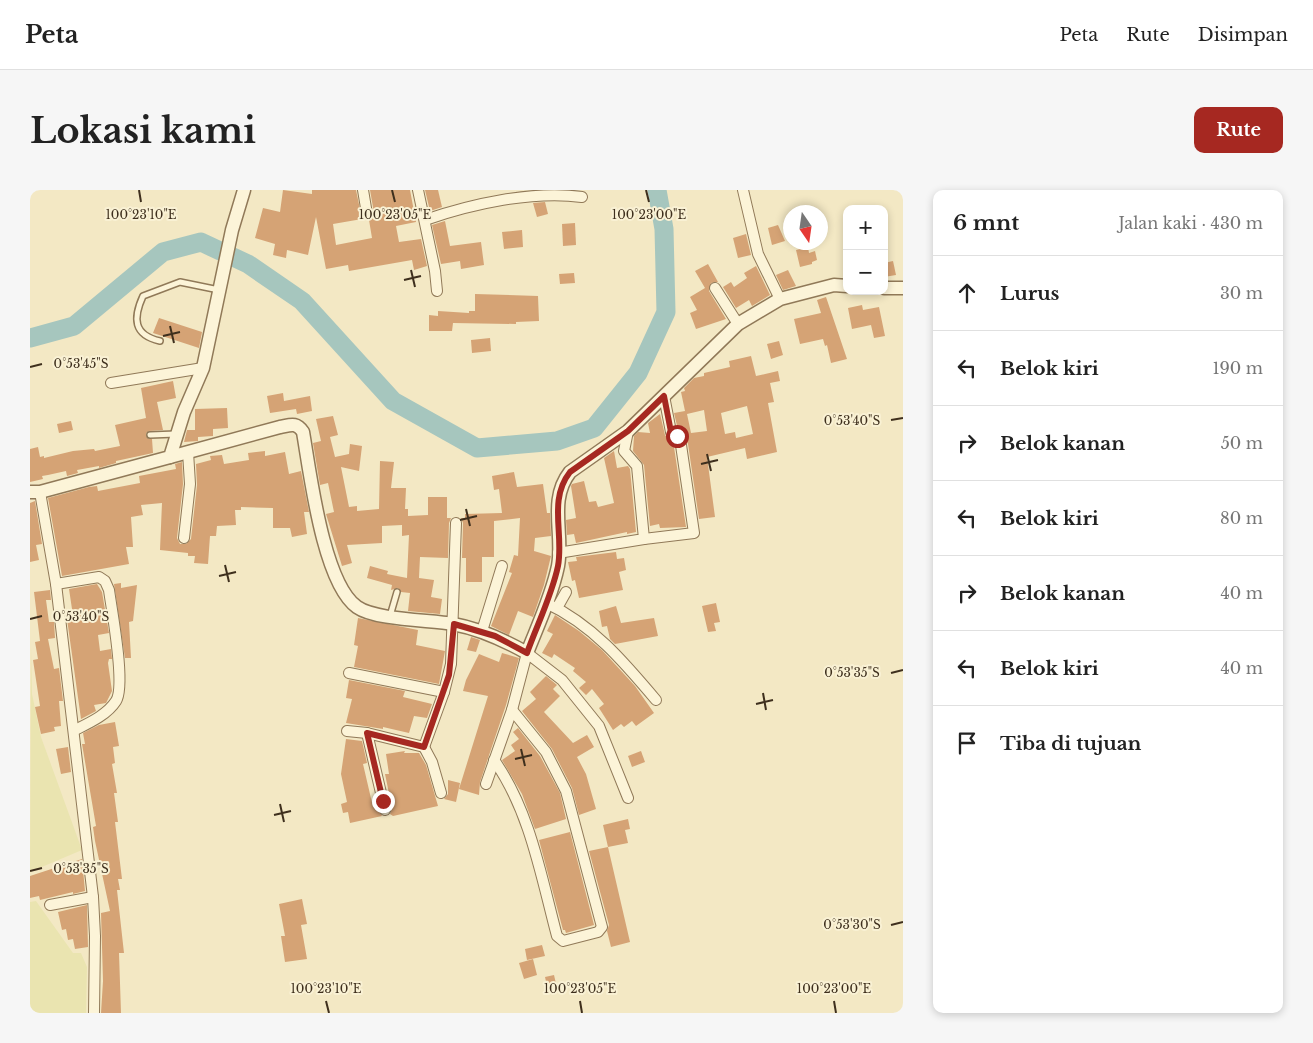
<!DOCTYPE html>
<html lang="id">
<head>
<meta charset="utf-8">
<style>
  body { margin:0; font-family:"Libre Baskerville",serif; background:#f6f6f6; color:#222 }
  .controls { position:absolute; right:15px; top:15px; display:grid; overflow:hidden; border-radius:10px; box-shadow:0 2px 8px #0003 }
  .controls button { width:45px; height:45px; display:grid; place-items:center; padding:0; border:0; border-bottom:1px solid #e0e0e0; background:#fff; color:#222; font:25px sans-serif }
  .compass { position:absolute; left:753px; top:15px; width:45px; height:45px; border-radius:50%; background:#fff; box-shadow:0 2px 8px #0003; rotate:167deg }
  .stop { position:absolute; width:15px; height:15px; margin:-11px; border:4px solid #a62821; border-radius:50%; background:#fff }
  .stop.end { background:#a62821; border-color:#fff; box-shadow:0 1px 5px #0008 }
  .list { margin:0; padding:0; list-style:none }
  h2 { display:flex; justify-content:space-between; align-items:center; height:65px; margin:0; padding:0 20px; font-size:21px }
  h2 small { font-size:16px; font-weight:400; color:#767676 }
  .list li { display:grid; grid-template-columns:32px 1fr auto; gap:15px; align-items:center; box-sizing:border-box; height:75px; padding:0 20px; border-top:1px solid #e0e0e0 }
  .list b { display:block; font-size:19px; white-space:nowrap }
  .list em { font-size:16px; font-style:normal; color:#767676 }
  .icon { flex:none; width:28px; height:28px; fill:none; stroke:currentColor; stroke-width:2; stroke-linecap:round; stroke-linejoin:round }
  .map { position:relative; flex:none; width:873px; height:823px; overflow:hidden; border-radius:10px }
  header { display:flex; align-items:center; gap:30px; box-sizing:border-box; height:70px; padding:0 25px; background:#fff; border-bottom:1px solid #e0e0e0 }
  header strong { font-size:24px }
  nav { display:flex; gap:28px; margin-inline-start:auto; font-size:18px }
  .intro { display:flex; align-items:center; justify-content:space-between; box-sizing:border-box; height:120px; padding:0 30px }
  h1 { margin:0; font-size:35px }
  .button { padding:12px 22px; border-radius:10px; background:#a62821; color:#fff; font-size:18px; font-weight:700 }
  main { display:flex; gap:30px; padding:0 30px }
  aside { flex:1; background:#fff; border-radius:10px; box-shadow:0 2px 8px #0003 }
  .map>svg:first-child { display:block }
  .farmland { fill:#eae4b0 }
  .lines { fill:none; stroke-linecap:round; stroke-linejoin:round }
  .river { stroke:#a6c6be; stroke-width:19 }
  .building { fill:#d5a375; fill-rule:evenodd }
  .service-casing { stroke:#907958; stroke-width:8 }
  .minor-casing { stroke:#907958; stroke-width:12 }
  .tertiary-casing { stroke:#907958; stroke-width:15 }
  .service { stroke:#fcf4d8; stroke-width:5 }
  .minor { stroke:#fcf4d8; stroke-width:10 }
  .tertiary { stroke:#fcf4d8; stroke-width:12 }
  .route { stroke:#a62821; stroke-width:6 }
  .ticks { fill:none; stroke:#3e2f1d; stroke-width:2 }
  .ticks-label { font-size:12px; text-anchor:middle; fill:#3e2f1d; stroke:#f9f1d4; stroke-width:4; stroke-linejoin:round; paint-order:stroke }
</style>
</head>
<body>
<header>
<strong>Peta</strong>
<nav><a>Peta</a><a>Rute</a><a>Disimpan</a></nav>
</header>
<div class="intro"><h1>Lokasi kami</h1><a class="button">Rute</a></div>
<main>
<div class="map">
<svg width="873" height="823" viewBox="0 0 873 823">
  <rect width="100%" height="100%" fill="#f3e8c4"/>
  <!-- farmland -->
  <g class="farmland">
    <polygon points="1,457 2,504 11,547 52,660 0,682"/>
    <polygon points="6,711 43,763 51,763 57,777 56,823 0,823 0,712"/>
  </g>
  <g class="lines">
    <!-- river -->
    <polyline class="river" points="0,148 44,136 133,62 171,52 218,74 272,111 363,211 447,258 527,251 564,238 608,183 636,122 634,39 627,0"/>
  </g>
  <!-- building -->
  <g class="building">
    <polygon points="253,0 282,4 282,0 326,0 332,29 303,34 306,55 342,48 339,30 344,23 340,0 380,0 386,32 366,36 369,52 391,49 397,76 384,80 382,70 319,81 318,75 296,79 286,27 278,65 257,60 256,68 243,65 245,54 225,48 233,18 250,22"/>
    <polygon points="395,0 408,0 412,17 400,21"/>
    <polygon points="515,12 518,24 507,27 503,13"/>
    <polygon points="415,31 420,56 451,52 454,75 431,79 430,71 411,74 402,35"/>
    <polygon points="545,33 546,55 533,56 532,34"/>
    <polygon points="748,35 755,51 742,55 738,38"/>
    <polygon points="492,40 493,57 474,59 472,42"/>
    <polygon points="716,44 721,65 708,68 703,48"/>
    <polygon points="778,57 779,63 785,61 787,70 782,72 782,74 770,77 766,60"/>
    <polygon points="863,71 866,85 854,87 854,73"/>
    <polygon points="678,74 688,92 681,93 679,101 696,129 666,139 660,123 667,120 660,107 675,98 665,81"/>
    <polygon points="726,76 740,105 722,116 719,110 706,118 693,97 701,92 704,97 717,88 714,83"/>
    <polygon points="758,80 766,96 753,100 746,85"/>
    <polygon points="544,83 545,93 530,94 529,84"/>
    <polygon points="445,104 508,106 509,131 486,132 486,134 423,133 422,141 399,141 399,125 408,126 408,121 439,123 439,121 445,121"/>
    <polygon points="796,107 817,169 801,173 797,155 795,156 793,149 770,154 764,129 791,123 787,110"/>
    <polygon points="832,115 833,120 849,117 855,146 844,148 841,135 822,139 818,118"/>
    <polygon points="129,128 172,142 169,158 123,143"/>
    <polygon points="460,148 461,161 442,163 441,150"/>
    <polygon points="749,151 753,165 741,169 737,154"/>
    <path d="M 721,166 L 726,186 L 748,181 L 750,191 L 740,193 L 744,212 L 738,213 L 747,262 L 717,269 L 715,258 L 677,267 L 685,327 L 669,329 L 658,254 L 653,244 L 648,240 L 644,223 L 655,221 L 651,202 L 655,201 L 654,198 L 664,188 L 674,186 L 674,183 L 700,177 L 699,171 ZM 717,216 L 723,244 L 706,248 L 705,242 L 695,244 L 691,223 ZM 674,220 L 677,241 L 661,243 L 657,224 Z"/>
    <polygon points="143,191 146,208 127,212 133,240 119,241 116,243 117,248 122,249 123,263 86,271 86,273 69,278 69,276 47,280 48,283 37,286 36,281 18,285 12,286 13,289 0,292 0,259 8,257 10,267 14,266 14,268 43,261 64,259 65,261 90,256 85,235 116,228 111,198"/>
    <polygon points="253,203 254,211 280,206 282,221 267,224 266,219 240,223 237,206"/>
    <polygon points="197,218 198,238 183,239 183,246 168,247 168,251 154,252 157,240 165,240 165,219"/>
    <polygon points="630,224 635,245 644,257 656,337 630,338 629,334 620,336 614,275 603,261 604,246 608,242 620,243 618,233"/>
    <polygon points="303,226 308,245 300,247 305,267 319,264 320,254 332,256 329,281 311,277 319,317 327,316 327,321 349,319 350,271 364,272 361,298 376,298 375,319 378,319 378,326 398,325 398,307 417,307 417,328 421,328 419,333 418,368 390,367 389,388 404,390 401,407 412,409 410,424 378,421 380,403 371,402 368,398 361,400 362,395 337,388 340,376 358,381 357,384 377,388 379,345 372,346 372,335 352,336 352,353 317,355 322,373 312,376 296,324 304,322 298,293 290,295 283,253 291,251 286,229"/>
    <polygon points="41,231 43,240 29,243 27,234"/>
    <polygon points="235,261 235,266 255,262 259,284 271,281 279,322 274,322 277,344 262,347 260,338 243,338 243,318 211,317 211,320 205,320 206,335 187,336 186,346 180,346 178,374 164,373 165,366 158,366 158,363 130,360 132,313 111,315 113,325 101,327 103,357 96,357 99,374 32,386 18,308 59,297 67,296 68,301 110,293 109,286 146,279 145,274 152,272 153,294 147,348 150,354 156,354 161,349 167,295 166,274 181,270 180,266 192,265 194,274 219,270 218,263"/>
    <polygon points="584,261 587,278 598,276 600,279 606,342 597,344 597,342 546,353 544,344 537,345 536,330 546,328 541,296 542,294 554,291 559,312 566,311 568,317 584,313 574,268"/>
    <polygon points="484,282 487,297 513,294 517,323 520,323 521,346 505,348 504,361 521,366 514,395 503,427 488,421 479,445 461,436 482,383 479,382 484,365 488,366 490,328 464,331 464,367 452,367 452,392 436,392 436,368 432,368 433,333 431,328 435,328 435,324 472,323 469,299 464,300 462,286"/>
    <polygon points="5,311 12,354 6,355 9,370 0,372 0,313"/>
    <polygon points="586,362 587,369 594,368 596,380 589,382 593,400 549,408 545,390 542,391 538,372 547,371 546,367"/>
    <polygon points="91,393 91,398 107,395 103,431 99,432 101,468 95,468 84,394"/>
    <polygon points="67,394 72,402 79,443 68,445 70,461 81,459 82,469 79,469 78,473 82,501 76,513 64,515 66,521 51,529 37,429 37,420 42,419 39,399"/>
    <polygon points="20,400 21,410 16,410 19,432 24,432 25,448 18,449 24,479 29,478 33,511 29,511 31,536 24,537 25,541 11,544 5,517 10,516 3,470 8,469 5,452 10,451 4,402"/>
    <polygon points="686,413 690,432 684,433 686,441 678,442 672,416"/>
    <polygon points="586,416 591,433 624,428 628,446 585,454 580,449 577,436 572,437 569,421"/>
    <polygon points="525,425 549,441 572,460 605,496 624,523 606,536 602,531 594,537 591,534 583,540 569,518 574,514 562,499 556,505 549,498 556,492 543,481 545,478 524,464 522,468 512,463 523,444 517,441"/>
    <polygon points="328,428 388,440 386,455 415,461 409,494 324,477 328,456 324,455"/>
    <polygon points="441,447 450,450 446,462 437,460"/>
    <polygon points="472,463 489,468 476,515 450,592 449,605 429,599 458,506 433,501 436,490 449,464 469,472"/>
    <polygon points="516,486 527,495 523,499 530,506 514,522 543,553 557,545 564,557 547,567 556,584 566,619 549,625 542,598 522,559 492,521 506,509 500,502"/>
    <polygon points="319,490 375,501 373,507 402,514 397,528 384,526 379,543 353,537 353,539 316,533 322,509 316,508"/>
    <polygon points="85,532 89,556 83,557 85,573 82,574 87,603 84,603 88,632 85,632 92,689 88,689 90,700 87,700 94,763 89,763 91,823 71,823 73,791 71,723 80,721 65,651 63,637 66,636 52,554 55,554 53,543 69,535"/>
    <polygon points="488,538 510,566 530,603 536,629 505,639 492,604 472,570 485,561 481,555 489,549 483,542"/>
    <polygon points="316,549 332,551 337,573 333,574 343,617 347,616 352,626 320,633 318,622 313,623 311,614 317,612 311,584"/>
    <polygon points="38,557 41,582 31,584 26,559"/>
    <polygon points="375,561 374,563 389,563 396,575 408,616 363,626 360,624 362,618 355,584 359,584 356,564"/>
    <polygon points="611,561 615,572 602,577 598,566"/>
    <polygon points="418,590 430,593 426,612 414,609 418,604"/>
    <polygon points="598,629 600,639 595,640 598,653 578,657 573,635"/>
    <polygon points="540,642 564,735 536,743 535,740 533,740 509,650"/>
    <polygon points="578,657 600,752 581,757 577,741 579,735 559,661"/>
    <polygon points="52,669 55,701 43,704 43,702 10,710 9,706 0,708 0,686"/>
    <polygon points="272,709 277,734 271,735 277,769 255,772 251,746 255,746 249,714"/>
    <polygon points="57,715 58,757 45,759 43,749 38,750 36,739 32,740 28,722"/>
    <polygon points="512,755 515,766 497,770 495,759"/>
    <polygon points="503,769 507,785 494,789 489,773"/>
    <polygon points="524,785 527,798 518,800 515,787"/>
  </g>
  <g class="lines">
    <defs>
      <g id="service">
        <path d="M 130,151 C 103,145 103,128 113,106 L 150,92 L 189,100"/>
        <polyline points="120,245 146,244"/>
        <polyline points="360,426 367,402"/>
      </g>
      <g id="minor">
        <polyline points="333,0 337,24"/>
        <polyline points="388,0 405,81 407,101"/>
        <polyline points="713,0 728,64 750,109"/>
        <path d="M 395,30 C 441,14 504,0 552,7"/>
        <polyline points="685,98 708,134"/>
        <polyline points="81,193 173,178"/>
        <polyline points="10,302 26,394 63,707 65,746 64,823"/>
        <polyline points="154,348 160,294 158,262"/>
        <polyline points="614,349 664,343 651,255 647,247 643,246 641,242 634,206"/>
        <polyline points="528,363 614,349 607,276 594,261 598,241"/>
        <path d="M 26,394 L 69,387 L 75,391 L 79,400 C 82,422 96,495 86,511 C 77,525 59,533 45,540"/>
        <path d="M 516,413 C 562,434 594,472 626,510"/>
        <polyline points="527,418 536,402"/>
        <polyline points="452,441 472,376"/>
        <polyline points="319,483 414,502"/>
        <polyline points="317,541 337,543 394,557 414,502 421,474 426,333"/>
        <polyline points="337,543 355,620"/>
        <polyline points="394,557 402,572 411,603"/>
        <path d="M 464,570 C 500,621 511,686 527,746 L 533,751 L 568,742 L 572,737 L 536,601 L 516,562 L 482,520"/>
        <polyline points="456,594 482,520 497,463 532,490 569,536 598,608"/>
        <polyline points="20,715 63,707"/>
      </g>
      <g id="tertiary">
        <polyline points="854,98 873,98"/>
        <path d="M 140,267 L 250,237 C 261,235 266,232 273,242 C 280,282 293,393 327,417 C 345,430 400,430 423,434 C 451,439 474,450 497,463 C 508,435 522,405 528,376 C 534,344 518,310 540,282 L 598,241 L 708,134 L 750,109 L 804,95 L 817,96"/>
        <polyline points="0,302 10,302 140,267 154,222 173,178 202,40 214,0"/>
      </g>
    </defs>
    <!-- service casing -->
    <use href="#service" class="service-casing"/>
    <!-- minor casing -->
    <use href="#minor" class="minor-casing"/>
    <!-- tertiary casing -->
    <use href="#tertiary" class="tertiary-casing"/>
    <!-- service -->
    <use href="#service" class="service"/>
    <!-- minor -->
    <use href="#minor" class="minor"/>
    <!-- tertiary -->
    <use href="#tertiary" class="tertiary"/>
  </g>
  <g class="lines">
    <!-- route -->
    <path class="route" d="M 353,611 L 337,543 L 394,557 L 419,485 L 424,434 L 465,446 L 497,463 C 507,435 522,405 528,376 C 534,344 518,310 540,282 L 598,241 L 634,206 L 641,242 L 643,246 L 647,246"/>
  </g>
  <!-- ticks -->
  <path class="ticks" d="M 109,0 L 111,12M 362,0 L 365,12M 616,0 L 619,12M 381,80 L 385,97M 374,90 L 391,86M 140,136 L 144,153M 133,146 L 150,142M 0,177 L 12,174M 861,230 L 873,228M 677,264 L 681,281M 671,274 L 688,270M 436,319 L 440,336M 430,330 L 447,326M 195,375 L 199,392M 189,386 L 206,382M 0,429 L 12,426M 861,483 L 873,480M 733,503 L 736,520M 726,514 L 743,510M 491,559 L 495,576M 485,569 L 502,565M 250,614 L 254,632M 244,625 L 261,621M 0,681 L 12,678M 861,735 L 873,732M 296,811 L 299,823M 550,811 L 552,823M 804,811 L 806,823"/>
  <g class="ticks-label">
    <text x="111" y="29">100°23'10"E</text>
    <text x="365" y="29">100°23'05"E</text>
    <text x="619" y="29">100°23'00"E</text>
    <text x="51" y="178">0°53'45"S</text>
    <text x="822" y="235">0°53'40"S</text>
    <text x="51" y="431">0°53'40"S</text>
    <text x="822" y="487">0°53'35"S</text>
    <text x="51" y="683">0°53'35"S</text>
    <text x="822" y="739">0°53'30"S</text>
    <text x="296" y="803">100°23'10"E</text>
    <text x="550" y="803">100°23'05"E</text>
    <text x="804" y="803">100°23'00"E</text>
  </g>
</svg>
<div class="controls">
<button>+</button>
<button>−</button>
</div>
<svg class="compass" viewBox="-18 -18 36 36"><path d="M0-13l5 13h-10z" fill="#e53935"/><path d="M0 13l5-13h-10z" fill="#767676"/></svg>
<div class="stop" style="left:647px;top:246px"></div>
<div class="stop end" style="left:353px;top:611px"></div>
</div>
<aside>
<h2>6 mnt<small>Jalan kaki · 430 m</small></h2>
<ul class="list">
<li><svg class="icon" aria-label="ahead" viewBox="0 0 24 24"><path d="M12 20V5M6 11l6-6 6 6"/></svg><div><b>Lurus</b></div><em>30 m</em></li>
<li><svg class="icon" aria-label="left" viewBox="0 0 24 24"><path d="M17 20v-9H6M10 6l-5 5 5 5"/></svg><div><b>Belok kiri</b></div><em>190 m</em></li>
<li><svg class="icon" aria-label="right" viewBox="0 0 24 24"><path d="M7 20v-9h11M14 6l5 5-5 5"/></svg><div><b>Belok kanan</b></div><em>50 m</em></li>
<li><svg class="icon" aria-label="left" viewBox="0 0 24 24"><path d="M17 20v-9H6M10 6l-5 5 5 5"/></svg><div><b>Belok kiri</b></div><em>80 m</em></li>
<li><svg class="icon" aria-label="right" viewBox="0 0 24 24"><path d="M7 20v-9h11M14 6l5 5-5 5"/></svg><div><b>Belok kanan</b></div><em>40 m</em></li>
<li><svg class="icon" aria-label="left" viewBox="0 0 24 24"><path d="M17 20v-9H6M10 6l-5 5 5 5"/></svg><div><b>Belok kiri</b></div><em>40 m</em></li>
<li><svg class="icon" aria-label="arrive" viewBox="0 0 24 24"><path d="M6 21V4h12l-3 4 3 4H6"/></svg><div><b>Tiba di tujuan</b></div></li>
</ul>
</aside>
</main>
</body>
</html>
